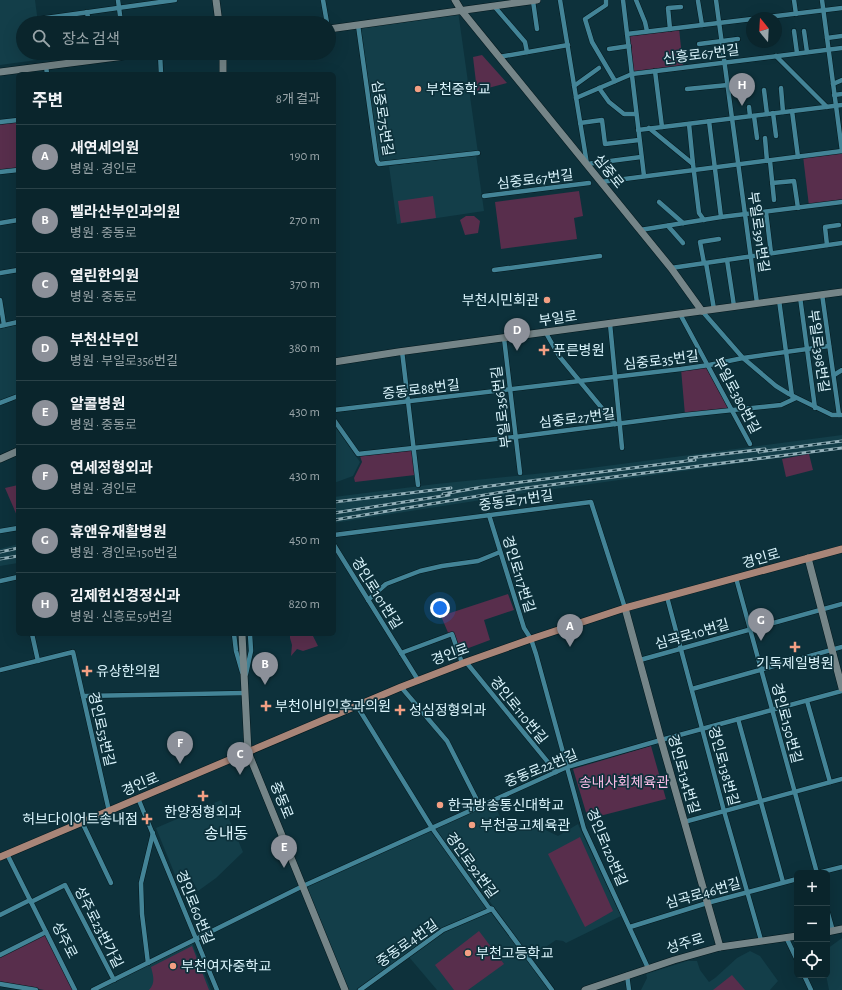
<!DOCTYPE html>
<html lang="ko">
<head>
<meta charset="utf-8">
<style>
  body { margin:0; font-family:"Alegreya Sans","Noto Sans KR",sans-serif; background:#183138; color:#f1f3f6 }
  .controls { position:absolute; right:12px; bottom:12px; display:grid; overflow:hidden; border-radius:6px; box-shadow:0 4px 16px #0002 }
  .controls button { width:36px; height:36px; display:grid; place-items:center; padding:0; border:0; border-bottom:1px solid #2a4248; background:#0a252c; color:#f1f3f6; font:20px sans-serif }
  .compass { position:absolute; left:746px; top:12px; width:36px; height:36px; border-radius:50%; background:#0a252c; box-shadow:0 4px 16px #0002; rotate:342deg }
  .you { position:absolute; left:440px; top:608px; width:14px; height:14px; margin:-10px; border:3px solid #fff; border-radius:50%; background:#1a73e8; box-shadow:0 0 0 6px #1a73e833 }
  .badge { display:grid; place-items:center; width:26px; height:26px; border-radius:50%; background:#8c9099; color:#fff; font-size:13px; font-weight:700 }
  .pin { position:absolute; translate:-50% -33px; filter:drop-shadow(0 1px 2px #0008) }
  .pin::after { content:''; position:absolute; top:21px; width:14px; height:12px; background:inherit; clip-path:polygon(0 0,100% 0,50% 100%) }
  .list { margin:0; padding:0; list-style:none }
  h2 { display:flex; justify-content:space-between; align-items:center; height:52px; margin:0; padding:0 16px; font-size:17px }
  h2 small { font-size:13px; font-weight:400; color:#99a5a9 }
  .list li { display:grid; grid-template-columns:26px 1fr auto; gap:12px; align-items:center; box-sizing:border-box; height:64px; padding:0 16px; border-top:1px solid #2a4248 }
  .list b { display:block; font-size:15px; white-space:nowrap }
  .list p { margin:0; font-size:13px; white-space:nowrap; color:#99a5a9 }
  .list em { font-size:13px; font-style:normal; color:#99a5a9 }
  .icon { flex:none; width:22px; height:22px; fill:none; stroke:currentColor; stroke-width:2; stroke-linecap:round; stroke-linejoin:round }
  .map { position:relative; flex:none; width:842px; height:990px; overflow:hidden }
  .search { position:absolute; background:#0a252c; box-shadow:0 4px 16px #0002; left:16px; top:16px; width:320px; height:44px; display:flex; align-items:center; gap:10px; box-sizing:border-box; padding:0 14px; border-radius:22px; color:#99a5a9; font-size:15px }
  .panel { position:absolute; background:#0a252c; box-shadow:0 4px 16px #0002; left:16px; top:72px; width:320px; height:564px; border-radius:6px }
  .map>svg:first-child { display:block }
  .built { fill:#133e49 }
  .green { fill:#582e4c }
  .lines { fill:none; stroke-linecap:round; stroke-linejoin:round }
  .street-casing { stroke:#04181d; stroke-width:5.5 }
  .secondary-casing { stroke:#04181d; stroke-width:8 }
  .primary-casing { stroke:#04181d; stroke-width:8 }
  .street { stroke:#438497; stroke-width:4.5 }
  .secondary { stroke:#758588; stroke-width:7 }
  .primary { stroke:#a88578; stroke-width:7 }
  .rail-casing { stroke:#93b0b9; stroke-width:3 }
  .rail { stroke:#0d313b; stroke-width:1.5; stroke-dasharray:4.5; stroke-linecap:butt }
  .poi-dot { fill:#f39f83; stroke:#0d313b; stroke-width:1.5 }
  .labels { text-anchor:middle; stroke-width:3.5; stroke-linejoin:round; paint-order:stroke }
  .street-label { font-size:14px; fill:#daf4fc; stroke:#0d313b }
  .poi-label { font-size:14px; fill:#daf4fc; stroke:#0d313b; text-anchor:start }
  .park-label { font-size:14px; fill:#fcbee8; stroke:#0d313b }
  .quarter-label { font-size:16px; fill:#daf4fc; stroke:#0d313b }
</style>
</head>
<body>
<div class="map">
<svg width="842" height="990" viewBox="0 0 842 990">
  <rect width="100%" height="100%" fill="#0d313b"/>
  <!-- built -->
  <g class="built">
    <polygon points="0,0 35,0 38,23 23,23 23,53 43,53 44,59 0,65"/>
    <polygon points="458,11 478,153 379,164 358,25"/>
    <polygon points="476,154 484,211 397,224 389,166"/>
    <polygon points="18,322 18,396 0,403 0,326"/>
    <polygon points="334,425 360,462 353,476 334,483"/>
    <polygon points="842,435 842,449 519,494 334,523 334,497 436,484 583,469"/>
    <polygon points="18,544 18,563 0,566 0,549"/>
    <polygon points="221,800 243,852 216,878 198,891 191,878 178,882 156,828"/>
    <polygon points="493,802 507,831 527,821 558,836 578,824 621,916 566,943 563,941 556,940 531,957 435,828"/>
    <polygon points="429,829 489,908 443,930 356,990 345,990 303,886"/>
    <polygon points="492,911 550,990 437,990 409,957 444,932"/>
    <polygon points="842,938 842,990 829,990 826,975 827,975 827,949"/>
    <polygon points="192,943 211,990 98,990"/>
    <polygon points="750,951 760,956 778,981 770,990 641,990 647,978 646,974 687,961 697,961 700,970 709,982 715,978 737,958"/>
  </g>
  <!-- green -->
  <g class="green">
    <polygon points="679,28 683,67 632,74 627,34"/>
    <polygon points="482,55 507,83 477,91 473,57"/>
    <polygon points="16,120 18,136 18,170 0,172 0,122"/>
    <polygon points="842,151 842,202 809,206 803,156"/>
    <polygon points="579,191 583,216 574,218 577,239 501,249 495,202"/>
    <polygon points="433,196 436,218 401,223 398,201"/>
    <polygon points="466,216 474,216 480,221 478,233 465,235 460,220"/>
    <polygon points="709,365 733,411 685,415 681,369"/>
    <polygon points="413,450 415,475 355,482 354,478 362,462 360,456"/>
    <polygon points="809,454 813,470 786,477 782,459"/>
    <polygon points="18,485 18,518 5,488"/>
    <polygon points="508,594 514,610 484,620 490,640 458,652 452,634 449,635 441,616"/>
    <polygon points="290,634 312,634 318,646 303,651 297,649 291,656 292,645 290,638"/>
    <polygon points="651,746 666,799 588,819 573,769"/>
    <polygon points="580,837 613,911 585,927 548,854"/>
    <polygon points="479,931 504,964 468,990 454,990 435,965"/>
    <polygon points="46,934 73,990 44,990 0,982 0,956"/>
    <path d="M 192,946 L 209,990 L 149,990 C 156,983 153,975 151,967 Z"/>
    <polygon points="732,975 745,990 713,990"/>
  </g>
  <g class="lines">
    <defs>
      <g id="street">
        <polyline points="118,0 121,23"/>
        <polyline points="323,0 327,23"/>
        <polyline points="560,0 587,164 641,157"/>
        <polyline points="606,0 606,5 585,19 592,42 615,81"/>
        <polyline points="623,0 644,176"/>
        <polyline points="636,0 645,22 647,31"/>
        <polyline points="716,0 757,303"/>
        <polyline points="794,0 796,14"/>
        <polyline points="822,0 842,151"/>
        <polyline points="533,1 537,29"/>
        <polyline points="698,1 702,25"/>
        <polyline points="494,6 525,42 527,52"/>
        <polyline points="87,12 89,23"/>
        <polyline points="760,18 842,8"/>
        <polyline points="39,19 175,0"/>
        <polyline points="358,25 377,161 379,164 478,153"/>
        <polyline points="670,29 668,8 681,7"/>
        <polyline points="794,31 797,53"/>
        <polyline points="804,31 807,52"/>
        <polyline points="627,34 752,19"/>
        <polyline points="827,38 842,36"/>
        <polyline points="699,44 738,39"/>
        <polyline points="609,49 629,46"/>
        <polyline points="160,53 161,74"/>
        <polyline points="776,56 827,107"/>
        <polyline points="499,57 568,45"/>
        <polyline points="46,66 47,74"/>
        <polyline points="655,71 662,127"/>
        <polyline points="833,84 842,80"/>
        <polyline points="574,86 599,68"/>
        <polyline points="599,88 609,102 624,114 636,114"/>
        <polyline points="781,88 783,112"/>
        <polyline points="687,89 728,85"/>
        <polyline points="764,90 767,114"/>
        <polyline points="834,95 842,94"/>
        <polyline points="576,98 632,74 842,48"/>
        <polyline points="749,107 750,116"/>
        <polyline points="792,111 798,157"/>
        <polyline points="773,113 776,136"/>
        <polyline points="754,116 757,138"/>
        <polyline points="709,121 721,217"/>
        <polyline points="0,122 18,120"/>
        <polyline points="580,123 602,120 605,144 639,140"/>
        <polyline points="689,124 693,164"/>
        <polyline points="649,128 693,164 699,213 704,220"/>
        <polyline points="638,130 842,105"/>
        <polyline points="765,138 767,161"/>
        <polyline points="770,161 774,200"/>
        <polyline points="0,172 18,170"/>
        <polyline points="601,182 842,151"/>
        <polyline points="772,183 794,181 798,208"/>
        <polyline points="484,196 589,183"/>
        <polyline points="659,202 683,223"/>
        <polyline points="766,212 771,253"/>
        <polyline points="0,223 18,220"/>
        <polyline points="668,226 683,243"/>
        <polyline points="640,230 721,217 842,202"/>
        <polyline points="827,245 825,227 839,225"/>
        <polyline points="727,260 734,306"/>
        <polyline points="704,263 700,242 719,239"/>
        <polyline points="706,263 714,309"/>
        <polyline points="671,268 842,243"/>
        <polyline points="494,270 600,256"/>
        <polyline points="0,273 18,270"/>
        <polyline points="822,294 839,415"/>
        <polyline points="800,297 815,408"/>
        <polyline points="0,300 4,325"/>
        <polyline points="779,300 792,396"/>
        <polyline points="702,311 743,358 776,386 789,394 832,415 842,415"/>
        <polyline points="680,314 750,444"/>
        <polyline points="610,324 622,448"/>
        <polyline points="0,326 18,322"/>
        <polyline points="546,333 559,356 615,424"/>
        <polyline points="504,338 520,473"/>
        <polyline points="402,351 418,485"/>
        <polyline points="834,375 842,370"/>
        <polyline points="0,403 18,396"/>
        <polyline points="334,410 681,369 709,365 743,358 829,346"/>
        <polyline points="334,420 358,454 515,437 685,415 781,405 796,398"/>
        <polyline points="489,515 524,628 531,639 536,654 584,829 648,968"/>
        <polyline points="0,531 18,528"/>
        <polyline points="334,535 591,502 625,608"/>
        <polyline points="334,545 418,680"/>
        <polyline points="736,578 817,873"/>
        <polyline points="0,581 18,577"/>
        <polyline points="667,597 724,811 761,940"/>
        <polyline points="368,600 386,584 420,571 442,566 478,561 500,552"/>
        <polyline points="32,634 38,661"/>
        <polyline points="234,634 236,651 242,672"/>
        <polyline points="401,653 452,634 462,663"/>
        <polyline points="640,660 842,604"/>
        <polyline points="466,662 556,772"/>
        <polyline points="0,670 73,652 109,811"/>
        <polyline points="246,674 251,651 250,634"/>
        <polyline points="401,687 447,741 480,806"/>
        <polyline points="692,689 842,647"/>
        <polyline points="83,696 245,693"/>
        <polyline points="807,701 830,782"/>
        <polyline points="357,706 432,828 489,908 492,909 552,990"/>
        <polyline points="738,719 783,882"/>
        <polyline points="138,798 217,990"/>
        <polyline points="82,822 111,883"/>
        <polyline points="684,822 842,779"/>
        <polyline points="7,854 75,990"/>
        <polyline points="818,873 842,867"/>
        <polyline points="31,902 65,885 114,980"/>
        <polyline points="827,910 833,931"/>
        <polyline points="0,915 30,900"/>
        <polyline points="630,927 707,903 797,879"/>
        <polyline points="786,937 797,960"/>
        <polyline points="0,955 46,932"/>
        <polyline points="148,963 142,914 141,883 153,833"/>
        <polyline points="627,975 629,990"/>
        <polyline points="804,975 811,990"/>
        <polyline points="0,984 36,990"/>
        <polyline points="93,990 303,886 567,767 661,740 842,691"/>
        <polyline points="360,990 443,930 492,909"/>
      </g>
      <g id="secondary">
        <polyline points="216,0 219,23"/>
        <polyline points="455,0 461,10 671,268 702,311"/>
        <polyline points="329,29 537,0"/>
        <polyline points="223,53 223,74"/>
        <polyline points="0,72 148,53"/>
        <polyline points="334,362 398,352 842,292"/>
        <polyline points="0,459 18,451"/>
        <polyline points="808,558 842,688"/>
        <polyline points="625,608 661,740 720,947"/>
        <polyline points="242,634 248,752 345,990"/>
        <polyline points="827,932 842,929"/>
        <polyline points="585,990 674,960 720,947 797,936"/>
      </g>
      <polyline id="primary" points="0,857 401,687 466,662 531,639 625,608 842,549"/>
    </defs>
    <!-- street casing -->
    <use href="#street" class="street-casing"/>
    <!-- secondary casing -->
    <use href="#secondary" class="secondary-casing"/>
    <!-- primary casing -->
    <use href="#primary" class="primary-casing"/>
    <!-- street -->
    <use href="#street" class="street"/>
    <!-- secondary -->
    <use href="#secondary" class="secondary"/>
    <!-- primary -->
    <use href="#primary" class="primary"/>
    <defs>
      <g id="rail">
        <polyline points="759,452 842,441"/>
        <polyline points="689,458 765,449"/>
        <polyline points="443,494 482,487 695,460"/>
        <polyline points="334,502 451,488"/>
        <polyline points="334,513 449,495"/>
        <polyline points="334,520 526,488 842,448"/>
        <polyline points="0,552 18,548"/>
        <polyline points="0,559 18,556"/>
      </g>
    </defs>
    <!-- rail casing -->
    <use href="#rail" class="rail-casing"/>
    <!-- rail -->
    <use href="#rail" class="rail"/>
  </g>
  <!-- markers -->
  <g class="poi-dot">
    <circle cx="418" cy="89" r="4"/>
    <circle cx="547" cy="300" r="4"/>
    <path d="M542 344h4v4h4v4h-4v4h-4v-4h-4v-4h4z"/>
    <path d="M793 641h4v4h4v4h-4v4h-4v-4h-4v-4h4z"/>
    <path d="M85 665h4v4h4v4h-4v4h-4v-4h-4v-4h4z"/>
    <path d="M264 700h4v4h4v4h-4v4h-4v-4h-4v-4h4z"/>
    <path d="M398 704h4v4h4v4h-4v4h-4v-4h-4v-4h4z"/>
    <path d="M201 790h4v4h4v4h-4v4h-4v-4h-4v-4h4z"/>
    <circle cx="440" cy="805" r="4"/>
    <path d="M145 813h4v4h4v4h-4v4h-4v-4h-4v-4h4z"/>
    <circle cx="472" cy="825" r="4"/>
    <circle cx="468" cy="953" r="4"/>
    <circle cx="173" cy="966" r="4"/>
  </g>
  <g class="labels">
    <!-- street labels -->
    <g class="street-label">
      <text transform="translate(701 54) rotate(-7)" y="5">신흥로67번길</text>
      <text transform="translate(383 118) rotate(81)" y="5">심중로75번길</text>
      <text transform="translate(609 171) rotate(51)" y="5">심중로</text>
      <text transform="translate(535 179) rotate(-7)" y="5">심중로67번길</text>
      <text transform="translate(759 232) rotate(82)" y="5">부일로391번길</text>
      <text transform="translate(558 318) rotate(-8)" y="5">부일로</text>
      <text transform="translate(819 351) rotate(82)" y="5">부일로398번길</text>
      <text transform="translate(661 360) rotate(-7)" y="5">심중로35번길</text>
      <text transform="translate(421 389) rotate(-7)" y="5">중동로88번길</text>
      <text transform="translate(737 395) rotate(62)" y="5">부일로380번길</text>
      <text transform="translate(501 407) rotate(-97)" y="5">부일로356번길</text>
      <text transform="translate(577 418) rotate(-7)" y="5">심중로27번길</text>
      <text transform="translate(516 500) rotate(-8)" y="5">중동로71번길</text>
      <text transform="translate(761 558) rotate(-16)" y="5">경인로</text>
      <text transform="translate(519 574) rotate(73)" y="5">경인로117번길</text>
      <text transform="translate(377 593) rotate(58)" y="5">경인로101번길</text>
      <text transform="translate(692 634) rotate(-16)" y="5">심곡로10번길</text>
      <text transform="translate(450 654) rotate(-20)" y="5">경인로</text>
      <text transform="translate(519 710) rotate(51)" y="5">경인로110번길</text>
      <text transform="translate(787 723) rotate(75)" y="5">경인로150번길</text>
      <text transform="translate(102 729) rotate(77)" y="5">경인로53번길</text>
      <text transform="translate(724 766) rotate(75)" y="5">경인로138번길</text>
      <text transform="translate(541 768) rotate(-22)" y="5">중동로22번길</text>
      <text transform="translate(684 774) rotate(74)" y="5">경인로134번길</text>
      <text transform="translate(140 784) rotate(-23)" y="5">경인로</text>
      <text transform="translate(282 800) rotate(68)" y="5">중동로</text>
      <text transform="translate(607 847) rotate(67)" y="5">경인로120번길</text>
      <text transform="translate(472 865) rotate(54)" y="5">경인로92번길</text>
      <text transform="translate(703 893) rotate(-16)" y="5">심곡로46번길</text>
      <text transform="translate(195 907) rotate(68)" y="5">경인로60번길</text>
      <text transform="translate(99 927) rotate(63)" y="5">성주로23번가길</text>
      <text transform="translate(65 940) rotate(63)" y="5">성주로</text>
      <text transform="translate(407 943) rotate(-35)" y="5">중동로4번길</text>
      <text transform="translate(685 943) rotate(-17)" y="5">성주로</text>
    </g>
    <!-- poi labels -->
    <g class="poi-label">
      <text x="426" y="94">부천중학교</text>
      <text x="539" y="305" text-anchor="end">부천시민회관</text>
      <text x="553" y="355">푸른병원</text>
      <text x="795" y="668" text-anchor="middle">기독제일병원</text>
      <text x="96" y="676">유상한의원</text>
      <text x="275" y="711">부천이비인후과의원</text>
      <text x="409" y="715">성심정형외과</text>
      <text x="448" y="810">한국방송통신대학교</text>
      <text x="203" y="817" text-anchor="middle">한양정형외과</text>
      <text x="138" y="824" text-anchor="end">허브다이어트송내점</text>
      <text x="480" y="830">부천공고체육관</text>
      <text x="476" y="958">부천고등학교</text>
      <text x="181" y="971">부천여자중학교</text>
    </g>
    <!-- park labels -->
    <g class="park-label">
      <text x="624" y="787">송내사회체육관</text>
    </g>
    <!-- quarter labels -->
    <g class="quarter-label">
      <text x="226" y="839">송내동</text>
    </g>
  </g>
</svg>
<div class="controls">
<button>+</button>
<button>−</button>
<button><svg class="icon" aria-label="locate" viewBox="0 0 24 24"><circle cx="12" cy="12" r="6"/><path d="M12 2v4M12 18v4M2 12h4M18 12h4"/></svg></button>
</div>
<svg class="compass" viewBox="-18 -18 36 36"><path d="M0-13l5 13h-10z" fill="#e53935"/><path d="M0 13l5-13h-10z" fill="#99a5a9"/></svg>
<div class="you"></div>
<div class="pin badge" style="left:570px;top:647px">A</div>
<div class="pin badge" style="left:265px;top:685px">B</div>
<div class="pin badge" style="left:240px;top:775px">C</div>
<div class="pin badge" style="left:517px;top:351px">D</div>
<div class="pin badge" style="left:284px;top:868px">E</div>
<div class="pin badge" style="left:180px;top:764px">F</div>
<div class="pin badge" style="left:761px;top:641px">G</div>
<div class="pin badge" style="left:742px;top:106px">H</div>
<div class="search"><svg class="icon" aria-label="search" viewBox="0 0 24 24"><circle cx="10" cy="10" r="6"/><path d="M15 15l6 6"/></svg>장소 검색</div>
<section class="panel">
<h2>주변<small>8개 결과</small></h2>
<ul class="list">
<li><span class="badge">A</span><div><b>새연세의원</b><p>병원 · 경인로</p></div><em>190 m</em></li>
<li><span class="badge">B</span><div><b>벨라산부인과의원</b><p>병원 · 중동로</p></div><em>270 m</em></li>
<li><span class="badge">C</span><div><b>열린한의원</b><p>병원 · 중동로</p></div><em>370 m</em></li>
<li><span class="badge">D</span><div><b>부천산부인</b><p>병원 · 부일로356번길</p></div><em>380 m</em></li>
<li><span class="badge">E</span><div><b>알콜병원</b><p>병원 · 중동로</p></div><em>430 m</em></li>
<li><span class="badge">F</span><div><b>연세정형외과</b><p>병원 · 경인로</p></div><em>430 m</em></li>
<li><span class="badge">G</span><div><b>휴앤유재활병원</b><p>병원 · 경인로150번길</p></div><em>450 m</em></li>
<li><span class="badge">H</span><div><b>김제헌신경정신과</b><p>병원 · 신흥로59번길</p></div><em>820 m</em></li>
</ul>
</section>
</div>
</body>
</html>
